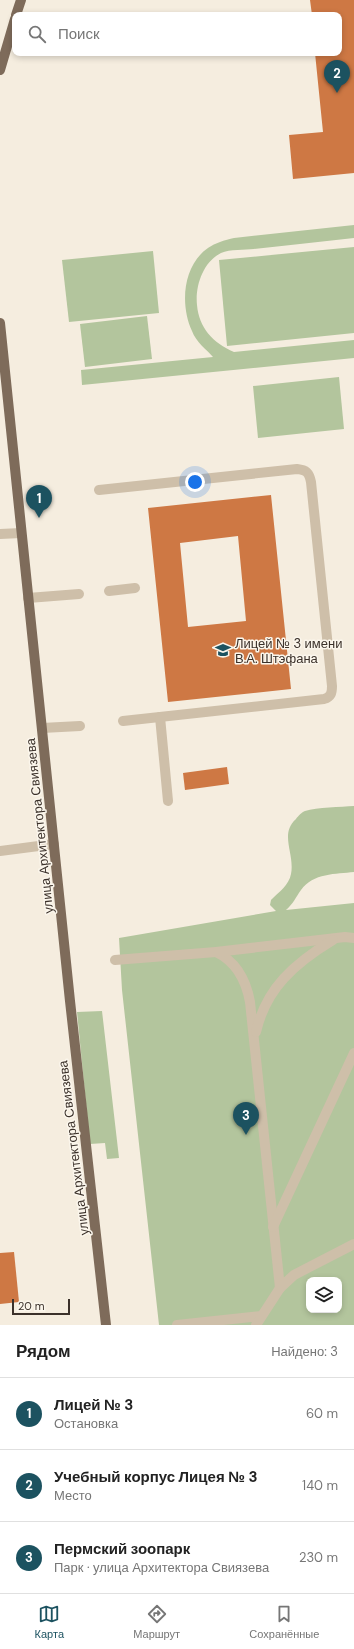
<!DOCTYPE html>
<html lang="ru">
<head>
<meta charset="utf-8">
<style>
  body { margin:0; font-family:"DM Sans",sans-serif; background:#f6f6f6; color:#222 }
  .controls { position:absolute; right:12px; bottom:12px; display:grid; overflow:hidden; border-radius:8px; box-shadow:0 2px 6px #0003 }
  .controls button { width:36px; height:36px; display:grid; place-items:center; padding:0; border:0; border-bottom:1px solid #e0e0e0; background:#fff; color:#222; font:20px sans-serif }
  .scale { position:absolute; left:12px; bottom:10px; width:58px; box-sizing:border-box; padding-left:4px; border:2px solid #3b312a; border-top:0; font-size:11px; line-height:14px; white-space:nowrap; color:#3b312a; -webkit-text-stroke:3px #fbf6ec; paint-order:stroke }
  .you { position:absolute; left:195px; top:482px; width:14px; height:14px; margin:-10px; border:3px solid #fff; border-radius:50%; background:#1a73e8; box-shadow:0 0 0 6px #1a73e833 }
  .badge { display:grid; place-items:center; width:26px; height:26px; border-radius:50%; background:#1c5260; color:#fff; font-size:13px; font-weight:700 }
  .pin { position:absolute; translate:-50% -33px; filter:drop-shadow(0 1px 2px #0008) }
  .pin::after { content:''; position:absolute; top:21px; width:14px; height:12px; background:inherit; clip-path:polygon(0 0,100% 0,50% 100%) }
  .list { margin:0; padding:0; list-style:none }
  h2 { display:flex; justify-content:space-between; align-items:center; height:52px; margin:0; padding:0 16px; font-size:17px }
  h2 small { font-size:13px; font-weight:400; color:#767676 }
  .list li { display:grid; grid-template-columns:26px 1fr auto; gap:12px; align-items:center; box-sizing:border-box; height:72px; padding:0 16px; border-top:1px solid #e0e0e0 }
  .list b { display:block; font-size:15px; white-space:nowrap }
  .list p { margin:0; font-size:13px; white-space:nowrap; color:#767676 }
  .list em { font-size:13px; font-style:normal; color:#767676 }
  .icon { flex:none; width:22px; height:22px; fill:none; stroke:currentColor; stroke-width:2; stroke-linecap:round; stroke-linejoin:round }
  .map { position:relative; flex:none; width:354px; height:1325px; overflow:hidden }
  .search { position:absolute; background:#fff; box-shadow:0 2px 6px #0003; left:12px; right:12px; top:12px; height:44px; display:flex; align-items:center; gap:10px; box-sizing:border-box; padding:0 14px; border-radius:8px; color:#767676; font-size:15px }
  .sheet { height:268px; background:#fff }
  nav { display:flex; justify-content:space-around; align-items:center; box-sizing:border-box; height:56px; border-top:1px solid #e0e0e0; background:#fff; font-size:11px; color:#767676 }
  nav a { display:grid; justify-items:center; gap:2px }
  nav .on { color:#1c5260 }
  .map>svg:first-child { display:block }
  .green { fill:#b3c59d; fill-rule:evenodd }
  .building { fill:#ce7844; fill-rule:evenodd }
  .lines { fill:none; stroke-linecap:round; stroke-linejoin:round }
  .lane { stroke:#cebfa9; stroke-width:10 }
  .street { stroke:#cebfa9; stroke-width:10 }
  .primary { stroke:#7e6b5a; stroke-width:10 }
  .labels { text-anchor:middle; stroke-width:3; stroke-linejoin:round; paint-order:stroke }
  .poi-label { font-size:13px; fill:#3b312a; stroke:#fbf6ec; text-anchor:start }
  .street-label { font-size:13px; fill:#3b312a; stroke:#fbf6ec }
</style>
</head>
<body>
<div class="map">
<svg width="354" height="1325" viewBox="0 0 354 1325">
  <rect width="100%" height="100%" fill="#f5eddf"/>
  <!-- green -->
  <g class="green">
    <path d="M 354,225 L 354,238 C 321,242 288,245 254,249 C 245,250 230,249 221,253 C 203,262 195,286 197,305 C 199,328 213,343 234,352 L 354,340 L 354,358 L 82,385 L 81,370 L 213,357 C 206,349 196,342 192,331 C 178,301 184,254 220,242 C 224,240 230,239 234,238 Z"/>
    <polygon points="354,247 354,333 227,346 219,260"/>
    <polygon points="153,251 159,313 69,322 62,260"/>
    <polygon points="147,316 152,359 85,367 80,324"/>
    <polygon points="339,377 344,429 258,438 253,386"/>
    <path d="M 354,806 L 354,872 C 336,874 313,873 301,890 C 296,897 293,904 286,910 L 354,903 L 354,1325 L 159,1325 L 122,990 L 119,938 L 276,911 L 270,905 L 271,900 C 279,892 289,885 291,874 C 295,854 279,834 296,819 C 298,816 302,812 305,811 C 317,807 341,807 354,806 ZM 309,1280 L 339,1280 L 339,1310 L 309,1310 Z"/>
    <polygon points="102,1011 119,1158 107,1159 105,1143 90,1144 77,1012"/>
  </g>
  <!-- building -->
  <g class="building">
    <polygon points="310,0 354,0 354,173 293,179 289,135 323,132 315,53 339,53 339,15 312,15"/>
    <path d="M 271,495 L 291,689 L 168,702 L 148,508 ZM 238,536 L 246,621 L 188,627 L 180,543 Z"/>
    <polygon points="227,767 229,784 185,790 183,773"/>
    <polygon points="14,1252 19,1302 0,1304 0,1253"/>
  </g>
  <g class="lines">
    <!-- lane -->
    <g class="lane">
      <path d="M 99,490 L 297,469 C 306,470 309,472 311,482 L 332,686 C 332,693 331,697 324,699 L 123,721"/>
      <polyline points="0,534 21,533"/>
      <polyline points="109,591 135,588"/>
      <polyline points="28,598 79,594"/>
      <polyline points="160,717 168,801"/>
      <polyline points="42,728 80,726"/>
      <polyline points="0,851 54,844"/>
    </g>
    <!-- street -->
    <g class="street">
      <path d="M 216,952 C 237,962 246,980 250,1002 L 280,1288"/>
      <polyline points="115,960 216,952 345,937 354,938"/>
      <path d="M 256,1032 C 266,988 295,963 333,940"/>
      <polyline points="273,1227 354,1053"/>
      <polyline points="177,1325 261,1316"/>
      <polyline points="256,1325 280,1288 294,1275 354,1244"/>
    </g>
    <!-- primary -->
    <g class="primary">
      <polyline points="16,15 21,0"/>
      <polyline points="0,70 15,19"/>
      <polyline points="0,323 70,1001 106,1325"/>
    </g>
  </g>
  <!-- icons -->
  <defs>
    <symbol id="school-bare" viewBox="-9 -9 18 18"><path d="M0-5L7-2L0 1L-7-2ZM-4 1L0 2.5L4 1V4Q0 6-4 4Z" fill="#1c5260" stroke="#fbf6ec" stroke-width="2.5" paint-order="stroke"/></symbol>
  </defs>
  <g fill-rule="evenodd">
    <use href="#school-bare" x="212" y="639" width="22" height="22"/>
  </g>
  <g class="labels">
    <!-- poi labels -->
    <g class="poi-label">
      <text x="235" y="648">Лицей № 3 имени<tspan x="235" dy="15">В.А. Штэфана</tspan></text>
    </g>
    <!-- street labels -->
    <g class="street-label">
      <text transform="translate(39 826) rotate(-96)" y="5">улица Архитектора Свиязева</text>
      <text transform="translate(73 1148) rotate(-97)" y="5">улица Архитектора Свиязева</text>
    </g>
  </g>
</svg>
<div class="controls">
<button><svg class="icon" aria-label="layers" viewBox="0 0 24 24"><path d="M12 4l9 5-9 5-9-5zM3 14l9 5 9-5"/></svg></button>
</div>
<div class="scale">20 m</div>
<div class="you"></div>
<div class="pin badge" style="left:39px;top:518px">1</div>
<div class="pin badge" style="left:337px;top:93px">2</div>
<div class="pin badge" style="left:246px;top:1135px">3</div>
<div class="search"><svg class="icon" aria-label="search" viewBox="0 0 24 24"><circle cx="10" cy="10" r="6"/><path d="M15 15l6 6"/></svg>Поиск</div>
</div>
<section class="sheet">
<h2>Рядом<small>Найдено: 3</small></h2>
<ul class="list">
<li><span class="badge">1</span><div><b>Лицей № 3</b><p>Остановка</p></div><em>60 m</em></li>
<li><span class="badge">2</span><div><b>Учебный корпус Лицея № 3</b><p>Место</p></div><em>140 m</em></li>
<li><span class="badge">3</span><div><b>Пермский зоопарк</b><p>Парк · улица Архитектора Свиязева</p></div><em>230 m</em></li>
</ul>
</section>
<nav>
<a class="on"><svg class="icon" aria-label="map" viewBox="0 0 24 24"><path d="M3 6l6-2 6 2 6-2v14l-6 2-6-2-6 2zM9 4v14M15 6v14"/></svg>Карта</a>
<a><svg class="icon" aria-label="directions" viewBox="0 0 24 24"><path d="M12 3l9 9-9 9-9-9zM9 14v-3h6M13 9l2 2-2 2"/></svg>Маршрут</a>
<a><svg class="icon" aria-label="saved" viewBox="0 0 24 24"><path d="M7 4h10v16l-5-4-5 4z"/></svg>Сохранённые</a>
</nav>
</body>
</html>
